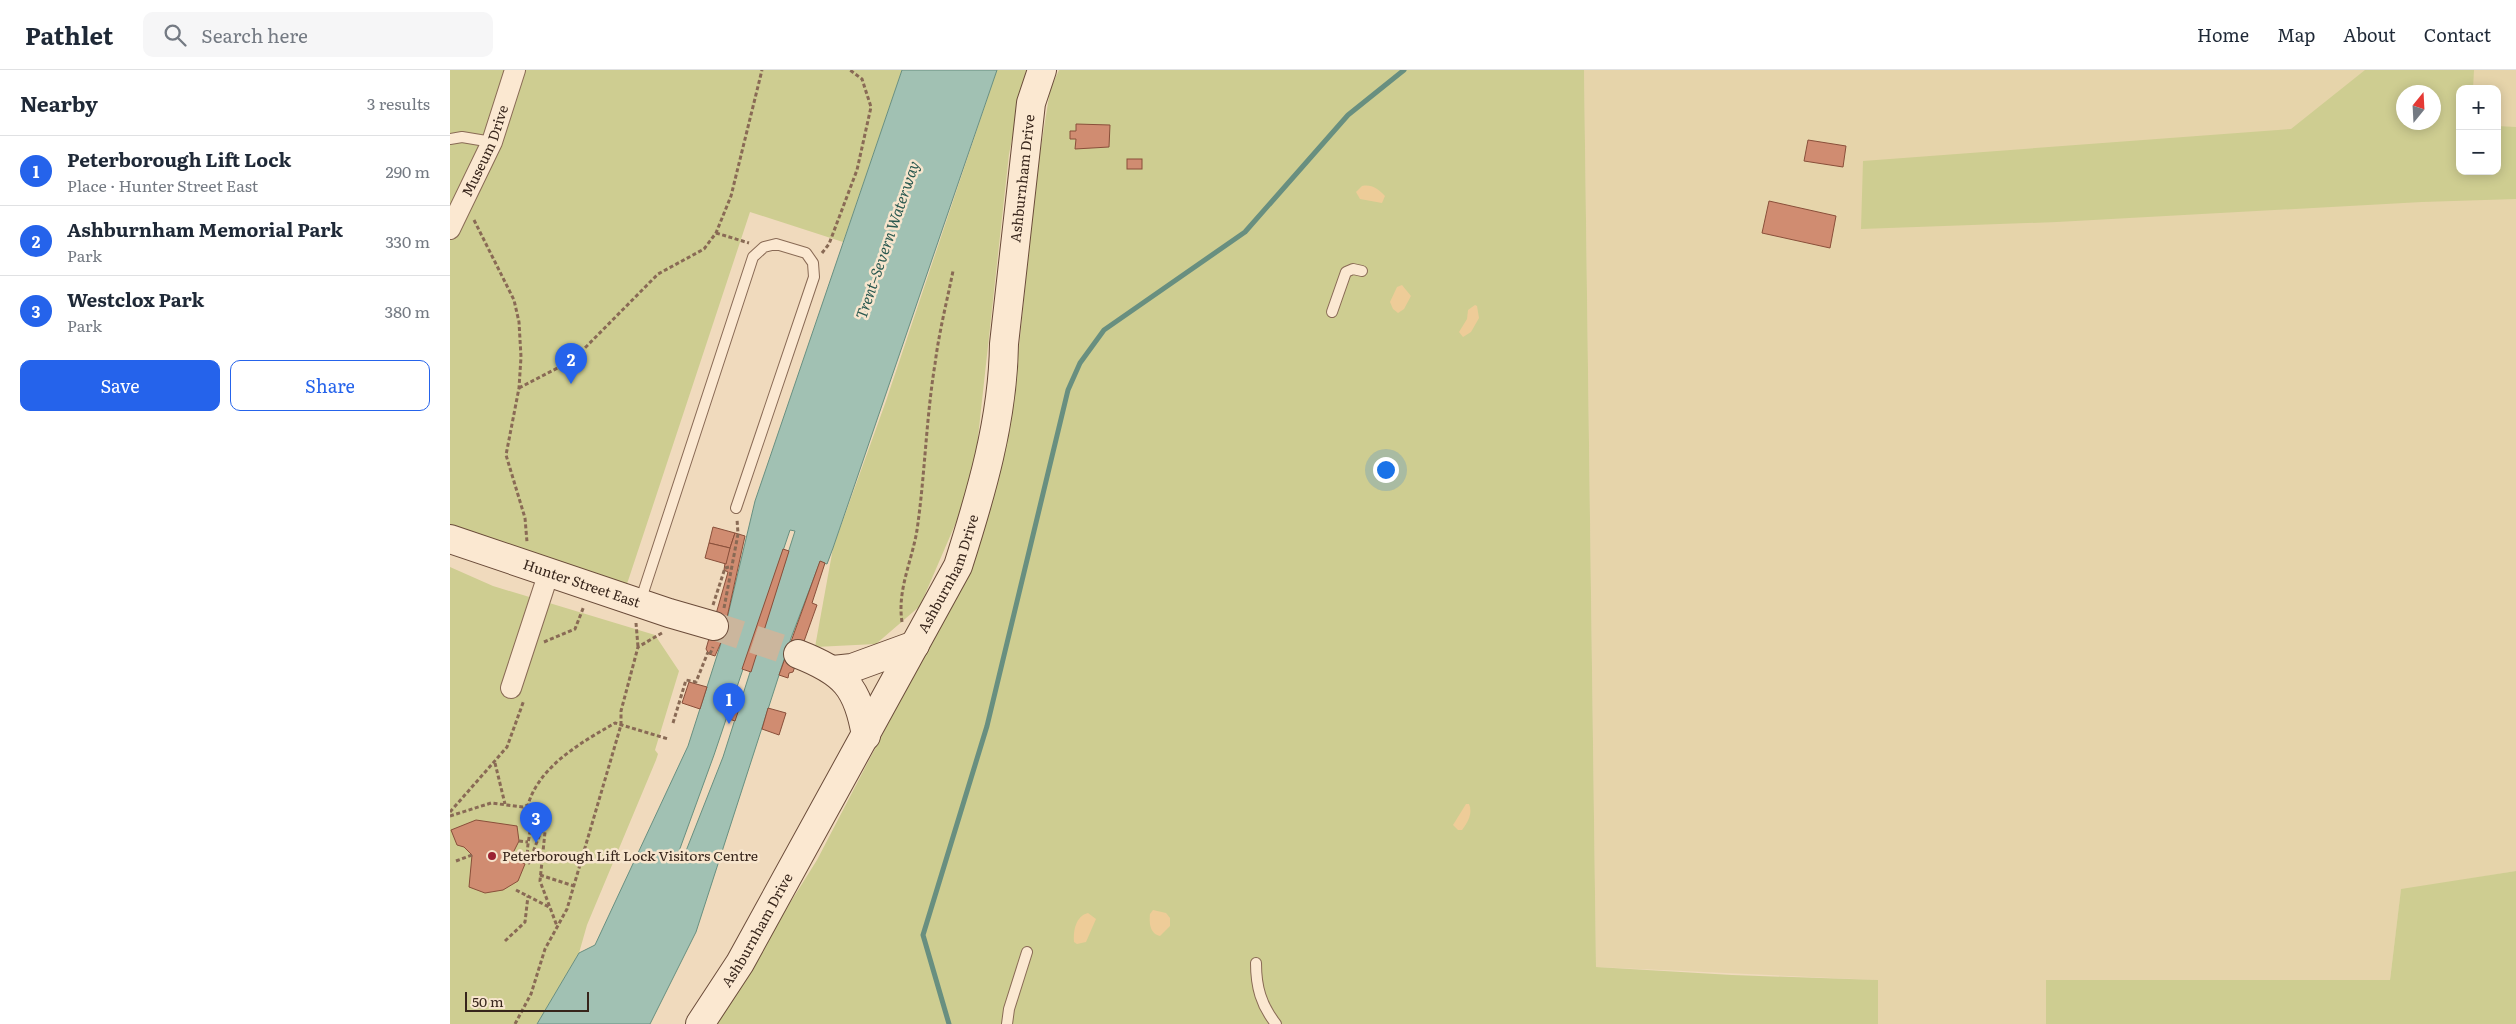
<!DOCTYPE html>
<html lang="en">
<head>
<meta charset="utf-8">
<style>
  body { margin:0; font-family:Literata,serif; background:#f6f6f7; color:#1f2937 }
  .controls { position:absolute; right:15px; top:15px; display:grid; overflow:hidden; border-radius:10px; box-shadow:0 2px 12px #0003 }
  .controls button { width:45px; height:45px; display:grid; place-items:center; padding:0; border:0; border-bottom:1px solid #e0e1e3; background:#fff; color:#1f2937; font:25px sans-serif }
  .compass { position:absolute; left:1946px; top:15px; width:45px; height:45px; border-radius:50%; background:#fff; box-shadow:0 2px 12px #0003; rotate:18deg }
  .scale { position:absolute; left:15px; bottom:12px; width:124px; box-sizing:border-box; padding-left:5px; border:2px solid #37251b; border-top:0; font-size:14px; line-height:18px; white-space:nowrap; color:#37251b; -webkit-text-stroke:4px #f7e5cd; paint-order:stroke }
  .you { position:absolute; left:935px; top:399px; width:18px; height:18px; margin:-12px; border:4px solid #fff; border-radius:50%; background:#1a73e8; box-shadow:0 0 0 8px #1a73e833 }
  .badge { display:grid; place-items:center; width:32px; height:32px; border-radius:50%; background:#2563eb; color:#fff; font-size:16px; font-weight:700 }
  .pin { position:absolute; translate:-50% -41px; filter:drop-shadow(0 1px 2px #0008) }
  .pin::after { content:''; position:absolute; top:26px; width:18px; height:15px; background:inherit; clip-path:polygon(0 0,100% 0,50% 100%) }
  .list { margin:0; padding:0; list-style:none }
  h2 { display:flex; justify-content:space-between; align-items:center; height:65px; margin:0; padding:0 20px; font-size:21px }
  h2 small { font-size:16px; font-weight:400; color:#747a83 }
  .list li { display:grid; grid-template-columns:32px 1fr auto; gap:15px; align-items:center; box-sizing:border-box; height:70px; padding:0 20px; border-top:1px solid #e0e1e3 }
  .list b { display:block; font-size:19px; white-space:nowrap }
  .list p { margin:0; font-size:16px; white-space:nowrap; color:#747a83 }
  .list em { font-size:16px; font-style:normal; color:#747a83 }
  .actions { display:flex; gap:10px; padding:15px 20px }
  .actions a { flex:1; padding:11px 0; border:1px solid #2563eb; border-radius:10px; text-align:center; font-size:18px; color:#2563eb }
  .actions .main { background:#2563eb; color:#fff }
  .icon { flex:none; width:28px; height:28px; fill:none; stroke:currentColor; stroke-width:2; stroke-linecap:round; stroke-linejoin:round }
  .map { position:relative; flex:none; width:2066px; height:954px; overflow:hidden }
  header { display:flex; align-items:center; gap:30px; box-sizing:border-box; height:70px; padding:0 25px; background:#fff; border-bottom:1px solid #e0e1e3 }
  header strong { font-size:24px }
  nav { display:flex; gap:28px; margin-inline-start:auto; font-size:18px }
  .search { width:350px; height:45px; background:#f6f6f7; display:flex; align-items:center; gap:12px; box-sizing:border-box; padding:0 18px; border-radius:10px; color:#747a83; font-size:19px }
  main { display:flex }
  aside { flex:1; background:#fff }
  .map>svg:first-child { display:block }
  .farmland { fill:#e6d4aa; fill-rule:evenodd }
  .green { fill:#cecd91; fill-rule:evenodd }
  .sand { fill:#eecc98 }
  .water { fill:#a1c1b3; stroke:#688f80; fill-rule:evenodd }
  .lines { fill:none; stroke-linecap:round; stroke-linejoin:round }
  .stream { stroke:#688f80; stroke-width:5 }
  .building { fill:#d08c71; stroke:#894f3a }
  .secondary-tunnel { stroke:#cbb69d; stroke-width:28; stroke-dasharray:28 14; stroke-linecap:butt }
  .lane-casing { stroke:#896a55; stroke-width:12 }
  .street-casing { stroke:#896a55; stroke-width:22 }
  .secondary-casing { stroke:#6a4b39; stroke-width:30 }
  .path { stroke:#896a55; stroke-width:3; stroke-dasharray:4 2.5; stroke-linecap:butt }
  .lane { stroke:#fbe8d1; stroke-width:10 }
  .street { stroke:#fbe8d1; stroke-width:20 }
  .secondary { stroke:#fbe8d1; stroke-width:28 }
  .poi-dot { fill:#9b2233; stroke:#f7e5cd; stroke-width:2 }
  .labels { text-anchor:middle; stroke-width:5; stroke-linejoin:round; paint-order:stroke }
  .street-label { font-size:14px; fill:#37251b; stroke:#f7e5cd }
  .poi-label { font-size:14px; fill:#37251b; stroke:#f7e5cd; text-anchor:start }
  .water-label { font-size:15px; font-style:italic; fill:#29584f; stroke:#f7e5cd }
</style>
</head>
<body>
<header>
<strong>Pathlet</strong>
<div class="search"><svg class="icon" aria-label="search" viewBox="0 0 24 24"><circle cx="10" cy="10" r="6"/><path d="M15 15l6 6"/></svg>Search here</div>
<nav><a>Home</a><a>Map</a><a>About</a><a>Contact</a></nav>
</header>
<main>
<aside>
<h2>Nearby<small>3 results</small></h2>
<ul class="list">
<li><span class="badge">1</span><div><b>Peterborough Lift Lock</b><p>Place · Hunter Street East</p></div><em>290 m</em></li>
<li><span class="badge">2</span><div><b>Ashburnham Memorial Park</b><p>Park</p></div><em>330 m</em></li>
<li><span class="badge">3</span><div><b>Westclox Park</b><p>Park</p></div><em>380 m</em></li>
</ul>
<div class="actions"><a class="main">Save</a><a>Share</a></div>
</aside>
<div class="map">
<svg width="2066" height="954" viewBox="0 0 2066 954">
  <rect width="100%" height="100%" fill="#f0dabd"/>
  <!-- farmland -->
  <path class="farmland" d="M 1134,0 L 2066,0 L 2066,801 L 1951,820 L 1940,910 L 1596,910 L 1596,954 L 1428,954 L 1427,910 L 1146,897 ZM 2010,19 L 2047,19 L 2047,101 L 2010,101 ZM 1954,22 L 1984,22 L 1984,52 L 1954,52 Z"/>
  <!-- green -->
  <g class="green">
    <polygon points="0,0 452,0 393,172 300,142 177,514 0,455"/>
    <polygon points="547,0 576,0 559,84 523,413 470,536 426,574 365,577 383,478 436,331"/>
    <polygon points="609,0 1134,0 1146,897 1282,905 1428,910 1428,954 264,954 367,790 481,571 540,440 569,277 587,102 600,20"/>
    <path d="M 1915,0 L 2024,0 L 2023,19 L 2010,19 L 2010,101 L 2047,101 L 2047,56 L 2066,57 L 2066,129 L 1972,132 L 1607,152 L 1411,159 L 1413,91 L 1841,59 ZM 1984,22 L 1984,52 L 1954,52 L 1954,22 Z"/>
    <polygon points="0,497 43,516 205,565 229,601 205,680 208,684 206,690 137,855 129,883 87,954 0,954"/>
    <polygon points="2066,801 2066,954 1596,954 1596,910 1940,910 1951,819"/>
  </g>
  <!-- sand -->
  <g class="sand">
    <path d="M 912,116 C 922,114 928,119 935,126 L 932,133 L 910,129 L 906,122 Z"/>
    <polygon points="952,215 961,226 954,239 948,243 943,239 940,232 947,217"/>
    <polygon points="1025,235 1027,236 1029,248 1021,262 1013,267 1009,262 1017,249 1018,240"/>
    <path d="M 1016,734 L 1019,734 C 1023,743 1018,752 1012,760 L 1008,760 L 1003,755 Z"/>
    <path d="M 703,840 L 716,843 L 720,848 L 720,856 L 710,866 C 700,864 699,853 700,844 Z"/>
    <path d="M 638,843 L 646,849 L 636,872 L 627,874 L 624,872 C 623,860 626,846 638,843 Z"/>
  </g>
  <!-- water -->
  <path class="water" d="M 452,0 L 547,0 L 383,478 L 377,494 L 370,492 L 341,568 L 246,862 L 200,954 L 87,954 L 129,883 L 145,875 L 238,676 L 272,570 L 305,431 ZM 340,460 L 345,461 L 273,687 L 234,786 L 228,784 L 264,685 Z"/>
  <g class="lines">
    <!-- stream -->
    <polyline class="stream" points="499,954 473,865 537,656 618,320 630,293 654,260 795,162 898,45 954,0"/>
  </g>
  <!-- building -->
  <g class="building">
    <polygon points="626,54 660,55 659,77 625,79 626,69 620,69 620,61 626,61"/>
    <polygon points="1358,70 1396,76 1393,97 1354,91"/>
    <rect x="677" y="89" width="15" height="10"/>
    <polygon points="1319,131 1386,146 1380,178 1312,163"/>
    <polygon points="263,457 285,463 280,478 259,473"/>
    <polygon points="285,463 295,466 272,570 265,586 259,584 256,579 278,502 274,500 275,493"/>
    <polygon points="259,473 280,478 276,494 255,488"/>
    <polygon points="333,479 339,481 301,602 292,599"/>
    <polygon points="370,491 375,493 362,533 367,535 343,602 339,603 338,608 329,605"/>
    <polygon points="239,612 257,617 250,639 232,633"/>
    <polygon points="283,627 292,630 285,651 276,648"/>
    <polygon points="318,638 336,643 329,665 312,659"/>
    <polygon points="26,750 67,756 69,771 61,787 75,794 68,811 53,820 35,823 19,817 22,785 14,777 7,775 1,760"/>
  </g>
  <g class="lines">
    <!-- secondary-tunnel -->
    <polyline class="secondary-tunnel" points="264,556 348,584"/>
    <defs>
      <g id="lane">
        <polyline points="0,69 12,67 42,72"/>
        <polyline points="882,242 896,202 903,199 912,201"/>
        <polyline points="190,532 303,187 314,177 326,174 356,183 363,193 364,207 286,438"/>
        <path d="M 806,893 C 806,917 811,935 826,954"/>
        <polyline points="557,954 559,939 577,882"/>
      </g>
      <g id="street">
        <path id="s1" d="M 0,159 L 42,72 L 65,0"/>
        <polyline points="61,618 99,502"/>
      </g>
      <g id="secondary">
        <path id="s2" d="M 0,469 L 219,543 L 264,556"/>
        <path d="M 348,584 C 394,602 408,617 416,666"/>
        <polyline points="383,600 402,598 465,575"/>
        <path id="s3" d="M 250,954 L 290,893 L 508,496 C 531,424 553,350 554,274 L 581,33 L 592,0"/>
      </g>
    </defs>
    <!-- lane casing -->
    <use href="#lane" class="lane-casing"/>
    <!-- street casing -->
    <use href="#street" class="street-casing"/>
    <!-- secondary casing -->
    <use href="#secondary" class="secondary-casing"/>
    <!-- path -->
    <g class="path">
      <polyline points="24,150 64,230 69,252 71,287 69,318 56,385 75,448 77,472"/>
      <polyline points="266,163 299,173"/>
      <polyline points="372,183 379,174 407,100 421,37 412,9 400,0"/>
      <polyline points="69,318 123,290 208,204 254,179 266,163 281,126 312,0"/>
      <polyline points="263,535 275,498 279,497"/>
      <polyline points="274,538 288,464 287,449"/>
      <path d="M 452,552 C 447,520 462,491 467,460 C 475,405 476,349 485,294 C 489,262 497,231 503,201"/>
      <polyline points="186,553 188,577"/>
      <polyline points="94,572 125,559 134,536"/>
      <polyline points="260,584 263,577"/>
      <polyline points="223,653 236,610 246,612 258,582"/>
      <polyline points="45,693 55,734"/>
      <path d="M 78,735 C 87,754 73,774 79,793 L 91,761 L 95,762 L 90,811 L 107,856"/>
      <polyline points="0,742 57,677 74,630"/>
      <path d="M 0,746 L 41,733 L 73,737 L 78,735 C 89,696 132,672 165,653 L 218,669"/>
      <polyline points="69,771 78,772"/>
      <polyline points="6,791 22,785"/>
      <polyline points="90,805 124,816"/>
      <polyline points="66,820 99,837"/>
      <polyline points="55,871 75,852 78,826"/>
      <polyline points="65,954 81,924 95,879 117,839 171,655 171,641 188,577 212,563"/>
    </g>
    <!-- lane -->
    <use href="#lane" class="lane"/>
    <!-- street -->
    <use href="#street" class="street"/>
    <!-- secondary -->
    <use href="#secondary" class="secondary"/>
  </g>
  <!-- markers -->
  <circle class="poi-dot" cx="42" cy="786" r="5"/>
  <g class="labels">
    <!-- street labels -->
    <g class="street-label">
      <text dy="5" stroke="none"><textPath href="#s1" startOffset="86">Museum Drive</textPath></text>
      <text dy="5" stroke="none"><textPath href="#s3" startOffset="920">Ashburnham Drive</textPath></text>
      <text dy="5" stroke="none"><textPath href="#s3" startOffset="515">Ashburnham Drive</textPath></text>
      <text dy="5" stroke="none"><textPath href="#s2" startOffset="139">Hunter Street East</textPath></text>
      <text dy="5" stroke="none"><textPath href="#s3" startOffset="110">Ashburnham Drive</textPath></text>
    </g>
    <!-- poi labels -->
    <g class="poi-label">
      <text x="52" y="791">Peterborough Lift Lock Visitors Centre</text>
    </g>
    <!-- water labels -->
    <g class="water-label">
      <text transform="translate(438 170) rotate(-71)" y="5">Trent–Severn Waterway</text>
    </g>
  </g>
</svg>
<div class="controls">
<button>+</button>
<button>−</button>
</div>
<svg class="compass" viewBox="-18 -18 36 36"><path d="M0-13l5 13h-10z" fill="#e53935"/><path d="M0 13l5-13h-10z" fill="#747a83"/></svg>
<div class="scale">50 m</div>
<div class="you"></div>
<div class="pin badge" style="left:279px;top:654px">1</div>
<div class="pin badge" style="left:121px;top:314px">2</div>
<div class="pin badge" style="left:86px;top:773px">3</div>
</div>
</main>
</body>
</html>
